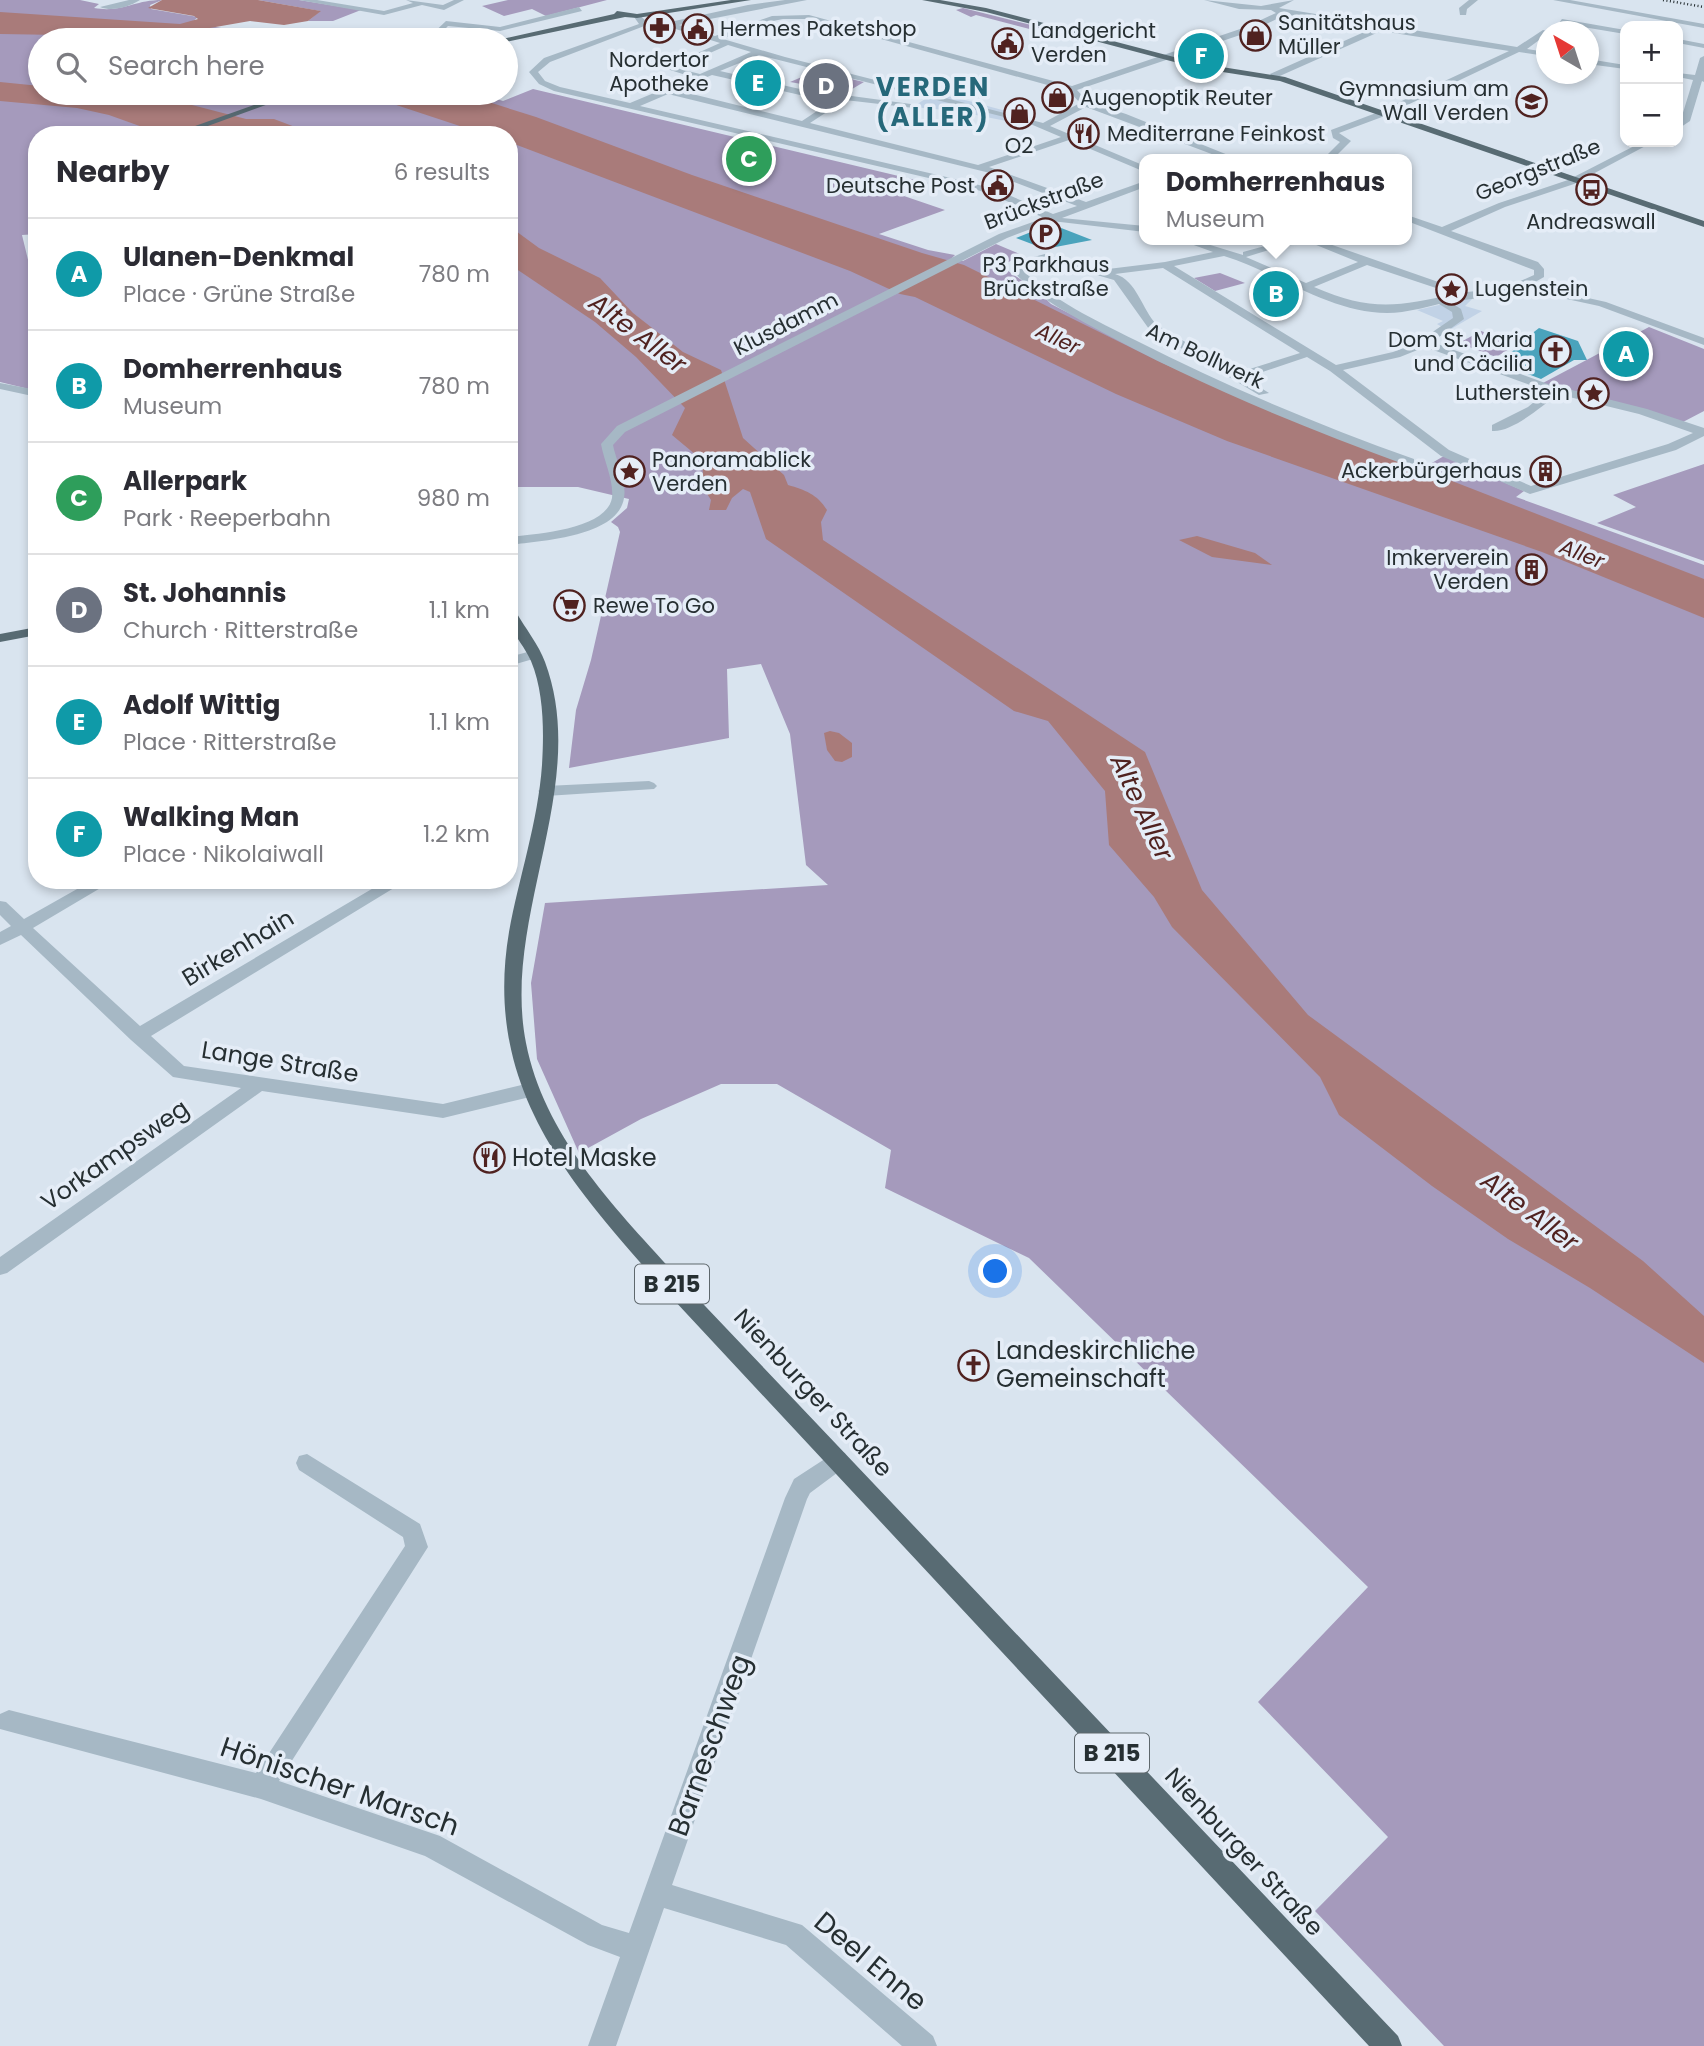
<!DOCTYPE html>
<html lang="en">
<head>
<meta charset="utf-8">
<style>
  body { margin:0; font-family:Poppins,sans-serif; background:#f2f2f3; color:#2b2b33 }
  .controls { position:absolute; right:21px; top:21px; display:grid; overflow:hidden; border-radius:14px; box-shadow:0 4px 10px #0003 }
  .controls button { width:63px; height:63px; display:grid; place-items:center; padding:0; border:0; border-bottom:2px solid #e1e1e2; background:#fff; color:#2b2b33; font:35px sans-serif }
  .compass { position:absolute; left:1536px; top:21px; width:63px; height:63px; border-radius:50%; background:#fff; box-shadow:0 4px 10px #0003; rotate:321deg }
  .you { position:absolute; left:996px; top:1272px; width:24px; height:24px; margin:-18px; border:5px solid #fff; border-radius:50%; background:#1a73e8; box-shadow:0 0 0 10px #1a73e833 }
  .badge { display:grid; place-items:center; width:46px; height:46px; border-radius:50%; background:#502220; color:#fff; font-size:23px; font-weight:700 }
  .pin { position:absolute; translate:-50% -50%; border:4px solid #fff; box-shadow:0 2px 7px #0006 }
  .popup { position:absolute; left:1139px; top:154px; width:273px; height:91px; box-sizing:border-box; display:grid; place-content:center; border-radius:14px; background:#fff; filter:drop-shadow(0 2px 5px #0005); font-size:23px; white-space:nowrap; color:#7c7c81 }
  .popup b { font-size:26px; color:#2b2b33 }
  .popup::after { content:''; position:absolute; left:50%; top:100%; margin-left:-14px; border:14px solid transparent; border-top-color:#fff }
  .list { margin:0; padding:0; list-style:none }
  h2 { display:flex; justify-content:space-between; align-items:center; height:91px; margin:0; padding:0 28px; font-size:30px }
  h2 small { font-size:23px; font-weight:400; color:#7c7c81 }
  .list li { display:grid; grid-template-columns:46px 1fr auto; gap:21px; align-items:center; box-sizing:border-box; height:112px; padding:0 28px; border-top:2px solid #e1e1e2 }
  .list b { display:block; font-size:26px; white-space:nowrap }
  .list p { margin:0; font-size:23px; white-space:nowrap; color:#7c7c81 }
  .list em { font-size:23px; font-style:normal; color:#7c7c81 }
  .icon { flex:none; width:38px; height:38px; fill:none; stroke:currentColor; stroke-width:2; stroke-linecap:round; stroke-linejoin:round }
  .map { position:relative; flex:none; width:1704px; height:2046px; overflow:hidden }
  .search { position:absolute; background:#fff; box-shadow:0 4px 10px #0003; left:28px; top:28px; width:490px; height:77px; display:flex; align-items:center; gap:18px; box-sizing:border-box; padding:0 24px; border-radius:38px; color:#7c7c81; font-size:26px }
  .panel { position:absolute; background:#fff; box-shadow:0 4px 10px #0003; left:28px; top:126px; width:490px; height:763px; border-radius:28px }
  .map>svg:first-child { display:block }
  .green { fill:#a59abc }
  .plaza { fill:#c1d2e6 }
  .water { fill:#a97b7a }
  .building { fill:#4aa3bc }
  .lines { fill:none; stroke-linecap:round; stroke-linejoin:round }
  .minor { fill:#a6b8c5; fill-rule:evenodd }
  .major { fill:#586b73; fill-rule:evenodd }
  .rail { stroke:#262f32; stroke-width:2.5; stroke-dasharray:1 2.5; stroke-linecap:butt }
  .labels { text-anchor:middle; stroke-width:7; stroke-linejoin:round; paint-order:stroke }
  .far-poi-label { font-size:21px; fill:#262f32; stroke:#e5edf7; text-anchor:start }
  .far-street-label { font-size:21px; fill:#262f32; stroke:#e5edf7 }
  .far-water-label { font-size:21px; font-style:italic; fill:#502220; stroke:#e5edf7 }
  .shield { fill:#e5edf7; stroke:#5f686d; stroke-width:2 }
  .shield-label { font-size:23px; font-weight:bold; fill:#262f32 }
  .street-label { font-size:24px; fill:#262f32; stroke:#e5edf7 }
  .poi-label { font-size:24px; fill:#262f32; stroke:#e5edf7; text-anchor:start }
  .far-district-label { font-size:26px; font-weight:bold; letter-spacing:2px; fill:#26687a; stroke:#e5edf7 }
  .water-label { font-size:26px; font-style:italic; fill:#502220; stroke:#e5edf7 }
  .near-street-label { font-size:28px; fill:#262f32; stroke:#e5edf7 }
</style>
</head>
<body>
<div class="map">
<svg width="1704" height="2046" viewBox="0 0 1704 2046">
  <rect width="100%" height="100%" fill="#d9e4ef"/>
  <!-- green -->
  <g class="green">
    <path d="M 0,0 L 80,0 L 99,4 L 94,8 C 123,13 133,0 162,0 L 150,5 L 151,9 L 198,17 L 191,23 L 295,40 L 40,40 L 40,93 L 478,93 L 503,101 L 533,89 L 928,183 L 901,195 L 945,210 L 879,234 L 928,250 L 955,255 L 952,258 L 963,261 L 996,244 L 1022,255 L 1001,266 L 1039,292 L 1051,304 L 1178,369 L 1423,468 L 1444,456 L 1524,491 L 1516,497 L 1704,565 L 1704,2046 L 1444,2046 L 1315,1911 L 1388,1837 L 1258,1702 L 1368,1587 L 1029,1258 L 885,1188 L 891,1150 L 777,1084 L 721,1084 L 641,1119 L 579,1153 L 537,1059 L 531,983 L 545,903 L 828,885 L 806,865 L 790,734 L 761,664 L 727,669 L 729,738 L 569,768 L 576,710 L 591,660 L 620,532 L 618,527 L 611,522 L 627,508 L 629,499 L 578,487 L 509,487 L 509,135 L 37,135 L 37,234 L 22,235 L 30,268 L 37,274 L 37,391 L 0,382 Z"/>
    <polygon points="258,0 299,0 361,10 333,21 308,21 320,11"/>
    <polygon points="508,0 607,0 546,16 532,9 504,16 482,6"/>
    <polygon points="963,8 1080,37 1072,40 976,15 971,17 956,10"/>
    <polygon points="816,71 864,82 847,92 790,82"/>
    <polygon points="1220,273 1245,283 1215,291 1194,278"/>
    <polygon points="1649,327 1704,349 1704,411 1683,422 1596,396 1541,384"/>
    <polygon points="1481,331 1518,344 1496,357 1459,343"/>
    <polygon points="1704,464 1704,561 1597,523 1636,507 1613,495"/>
  </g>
  <!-- plaza -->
  <g class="plaza">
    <polygon points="934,93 969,101 1035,119 1022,124 955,111 913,107"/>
    <polygon points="1474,297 1465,306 1482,311 1434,339 1442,327 1437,324 1443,321 1417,310"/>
  </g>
  <!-- water -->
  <g class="water">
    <polygon points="162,0 258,0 321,11 308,21 284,25 250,21 204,29 279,40 121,40 61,35 0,34 0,12 180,24 198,19 194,16 148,8"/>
    <polygon points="0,82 40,86 40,93 120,93 192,105 246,119 274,119 316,135 182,135 148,129 109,115 77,108 0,101"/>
    <polygon points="360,93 460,93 536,117 692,175 922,253 964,265 1162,363 1282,415 1704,579 1704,618 1542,552 1227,441 1116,394 915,297 900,294 850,271 509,142 509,135 487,135"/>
    <path d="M 509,226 L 539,248 L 600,278 L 633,313 L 683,352 L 721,370 L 743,438 L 784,475 L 788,485 C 805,490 817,494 827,510 L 821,522 L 823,540 L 1145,752 L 1202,890 L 1308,1015 L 1643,1261 L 1704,1316 L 1704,1363 L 1590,1288 L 1508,1239 L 1432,1186 L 1339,1115 L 1320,1077 L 1172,927 L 1154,897 L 1109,845 L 1105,791 L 1048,721 L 1014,711 L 766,539 L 750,492 L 743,489 L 732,498 L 726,510 L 709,510 L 711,500 L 704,489 L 702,460 L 672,435 L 685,408 L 636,357 L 595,322 L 509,264 Z"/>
    <polygon points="1197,536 1255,553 1272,565 1212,557 1179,540"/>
    <polygon points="830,731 839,733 852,743 852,757 842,762 835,761 827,750 824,733"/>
  </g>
  <!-- building -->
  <g class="building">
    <polygon points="1051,224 1092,240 1045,249 1016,238"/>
    <polygon points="1539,328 1578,341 1587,360 1574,360 1541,379 1496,362 1525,343 1521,342"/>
    <polygon points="1531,562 1548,569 1533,578 1516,571"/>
  </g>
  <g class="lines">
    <!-- minor -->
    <g class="minor">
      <path d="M 129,0 L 140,0 C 129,7 112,12 100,7 Z"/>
      <polygon points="299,0 317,0 384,11 413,3 406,0 443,5 454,0 464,0 444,10 422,5 384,15"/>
      <path d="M 785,0 L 807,0 L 679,25 L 715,36 L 772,16 L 809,15 L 1072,86 L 1246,27 L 1276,13 L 1271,10 L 1239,9 L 1204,0 L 1261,6 L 1294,0 L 1279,8 L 1517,47 L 1543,30 L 1550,32 L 1527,49 L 1546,52 L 1546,56 L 1519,52 L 1382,117 L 1339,133 L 1351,141 L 1333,159 L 1323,159 L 1340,142 L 1333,138 L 1331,130 L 1376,113 L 1509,51 L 1381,31 L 1273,79 L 1270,74 L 1371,29 L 1283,16 L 1252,31 L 1077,90 L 1088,102 L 1126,114 L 1238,159 L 1225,159 L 1086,107 L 1050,126 L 1145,166 L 1145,172 L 1069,140 L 989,167 L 1086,202 L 1145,181 L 1145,187 L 1062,218 L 1145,226 L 1145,232 L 1052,221 L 1007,238 L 625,432 L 613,445 C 616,461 627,481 624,498 C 618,537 540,541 509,545 L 509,537 C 535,534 606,530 612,498 C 614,481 604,461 601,444 L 617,426 L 999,234 L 1044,218 L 991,194 L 963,186 L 554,91 L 539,84 L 529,72 L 544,58 L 639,24 L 632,14 L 638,14 L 645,20 L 670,22 L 748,5 ZM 783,19 L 809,19 L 1069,91 L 1080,103 L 1043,123 L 785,57 L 723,39 L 754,25 ZM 647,25 L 663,25 L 720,43 L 664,68 L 692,77 L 630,103 L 560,87 L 545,81 L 538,72 L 550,62 ZM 728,45 L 751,52 L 700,74 L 676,68 ZM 759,55 L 1028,123 L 1061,137 L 978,165 L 810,123 L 845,100 L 914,108 L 918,105 L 800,89 L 720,71 ZM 712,75 L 800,95 L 835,99 L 802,121 L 676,90 ZM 668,94 L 990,173 L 1077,206 L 1053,214 L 997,190 L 968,182 L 640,106 Z"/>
      <polygon points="1469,0 1478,0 1467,9 1466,15 1460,15 1459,8"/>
      <polygon points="1553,0 1570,0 1704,24 1704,28"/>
      <polygon points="579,7 582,11 500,31 448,26 434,40 426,40 446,21 500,27"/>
      <polygon points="1562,19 1625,30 1625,34 1559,23"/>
      <polygon points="1678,39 1704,44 1704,48 1678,43"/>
      <polygon points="1704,56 1704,82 1702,81 1690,121 1678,129 1693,80 1678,77 1678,73 1695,75 1700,58"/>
      <polygon points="1588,59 1625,65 1625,69 1588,64"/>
      <path d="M 1642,142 L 1653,142 L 1574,184 L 1505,207 L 1451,231 L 1538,262 L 1544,269 L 1544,277 L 1530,285 L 1606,302 L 1704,338 L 1704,345 L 1599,306 L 1521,289 L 1507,294 L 1450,302 L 1461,309 L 1464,319 L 1432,342 L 1548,384 L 1647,409 L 1704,428 L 1704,436 L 1676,450 L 1530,494 L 1441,456 L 1330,371 L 1307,357 L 1245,378 L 1269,393 L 1259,395 L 1149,329 L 1114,280 L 1045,260 L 1023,266 L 1022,269 C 1051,300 1097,321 1135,340 C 1225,386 1319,425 1414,459 L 1414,465 L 1406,465 C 1297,425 1190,381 1089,325 C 1063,310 1030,293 1012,269 L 1015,262 L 1045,254 L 1100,270 L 1165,262 L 1213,252 L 1180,240 L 1194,240 L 1243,255 L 1243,252 L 1287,240 L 1302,240 L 1246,257 L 1306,283 L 1358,262 L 1304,240 L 1318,240 L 1467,292 L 1505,288 L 1534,275 L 1534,270 L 1407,221 L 1407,215 L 1442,227 L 1499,203 L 1568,180 ZM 1224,256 C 1282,274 1339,320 1402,312 C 1415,310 1427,307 1439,304 L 1452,312 L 1453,318 L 1415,344 L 1393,352 L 1336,365 L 1174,266 ZM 1367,265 L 1454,294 C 1397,307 1369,311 1314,287 ZM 1163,268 L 1300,353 L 1237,373 L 1157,325 C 1142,310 1137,280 1115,274 ZM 1425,347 L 1547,391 L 1528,407 L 1492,425 L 1492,431 C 1511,433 1543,406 1557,394 L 1639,414 L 1693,433 L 1668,444 L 1531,486 L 1449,450 L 1343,370 L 1400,357 Z"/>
      <polygon points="0,383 37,390 37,397 0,389"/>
      <polygon points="535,650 540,651 540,657 509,666 509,657"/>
      <polygon points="649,781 654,783 657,786 654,789 546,796 538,791 546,786"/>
      <polygon points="93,880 114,880 33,928 140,1026 387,880 407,880 151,1036 184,1066 443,1104 530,1083 536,1085 539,1090 536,1095 530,1097 443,1118 262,1091 7,1273 0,1275 0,1257 241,1088 173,1077 131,1040 21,935 0,945 0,932 11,926 0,915 0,901 6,902 24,919"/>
      <polygon points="837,1451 845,1453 848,1460 845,1467 810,1493 807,1499 672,1885 802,1925 933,2036 937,2046 902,2046 786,1945 664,1908 616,2046 588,2046 620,1957 588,1945 425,1856 261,1799 0,1729 0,1714 9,1710 256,1773 405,1546 403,1537 299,1470 296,1463 299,1456 307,1454 420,1524 428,1547 279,1781 440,1836 602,1925 629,1933 785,1498 794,1479"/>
    </g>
    <!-- major -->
    <g class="major">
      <polygon points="731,0 751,0 637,18 625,17 506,42 498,40 614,14 617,11 637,14"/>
      <polygon points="922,0 940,0 986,8 1197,63 1285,77 1704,221 1704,227 1280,81 1197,68 986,12"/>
      <polygon points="287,93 299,93 183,135 170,135"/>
      <path d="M 509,608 L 516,612 C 525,628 539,645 545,662 C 591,785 501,917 526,1043 C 545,1141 623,1216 687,1287 L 1398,2036 L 1402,2046 L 1369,2046 L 673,1299 C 574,1188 482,1092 509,932 C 519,877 538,822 542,765 C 544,732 544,692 531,661 C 521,639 509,634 509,608 Z"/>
      <polygon points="37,627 37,635 0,642 0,634"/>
    </g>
    <!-- rail -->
    <polyline class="rail" points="1663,0 1704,7"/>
  </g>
  <!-- icons -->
  <defs>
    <symbol id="pharmacy-ring" viewBox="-11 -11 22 22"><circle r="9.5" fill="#e5edf7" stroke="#502220" stroke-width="1.5"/><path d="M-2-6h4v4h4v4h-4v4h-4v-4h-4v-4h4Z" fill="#502220"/></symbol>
    <symbol id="civic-ring" viewBox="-11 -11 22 22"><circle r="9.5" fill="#e5edf7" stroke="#502220" stroke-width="1.5"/><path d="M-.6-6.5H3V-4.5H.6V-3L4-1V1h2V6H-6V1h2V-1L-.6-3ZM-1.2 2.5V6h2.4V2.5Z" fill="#502220"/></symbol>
    <symbol id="shop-ring" viewBox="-11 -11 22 22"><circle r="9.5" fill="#e5edf7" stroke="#502220" stroke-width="1.5"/><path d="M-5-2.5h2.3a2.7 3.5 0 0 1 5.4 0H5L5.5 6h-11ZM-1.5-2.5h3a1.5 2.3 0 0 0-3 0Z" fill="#502220"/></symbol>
    <symbol id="school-ring" viewBox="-11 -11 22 22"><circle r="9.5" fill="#e5edf7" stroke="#502220" stroke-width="1.5"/><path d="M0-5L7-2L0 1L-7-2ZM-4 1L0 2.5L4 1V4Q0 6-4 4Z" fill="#502220"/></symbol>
    <symbol id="restaurant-ring" viewBox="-11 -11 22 22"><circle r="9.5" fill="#e5edf7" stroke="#502220" stroke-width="1.5"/><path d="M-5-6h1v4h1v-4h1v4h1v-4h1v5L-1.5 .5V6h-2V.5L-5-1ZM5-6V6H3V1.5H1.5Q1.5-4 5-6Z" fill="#502220"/></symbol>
    <symbol id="bus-ring" viewBox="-11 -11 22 22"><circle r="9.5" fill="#e5edf7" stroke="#502220" stroke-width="1.5"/><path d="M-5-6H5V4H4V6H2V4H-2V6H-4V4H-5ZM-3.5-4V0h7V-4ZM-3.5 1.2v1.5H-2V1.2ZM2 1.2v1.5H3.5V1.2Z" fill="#502220"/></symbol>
    <symbol id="parking-ring" viewBox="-11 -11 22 22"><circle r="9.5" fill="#e5edf7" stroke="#502220" stroke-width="1.5"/><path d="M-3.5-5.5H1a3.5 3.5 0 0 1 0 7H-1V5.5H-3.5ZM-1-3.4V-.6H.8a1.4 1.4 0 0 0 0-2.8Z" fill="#502220"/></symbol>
    <symbol id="sight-ring" viewBox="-11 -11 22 22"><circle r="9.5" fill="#e5edf7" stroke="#502220" stroke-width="1.5"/><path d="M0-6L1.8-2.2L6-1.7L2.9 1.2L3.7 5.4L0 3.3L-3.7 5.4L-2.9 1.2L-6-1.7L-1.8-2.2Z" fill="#502220"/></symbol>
    <symbol id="church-ring" viewBox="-11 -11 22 22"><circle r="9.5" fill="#e5edf7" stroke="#502220" stroke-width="1.5"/><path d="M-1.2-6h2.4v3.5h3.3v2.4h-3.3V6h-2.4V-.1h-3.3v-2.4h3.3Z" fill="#502220"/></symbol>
    <symbol id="building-ring" viewBox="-11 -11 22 22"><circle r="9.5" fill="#e5edf7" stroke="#502220" stroke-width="1.5"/><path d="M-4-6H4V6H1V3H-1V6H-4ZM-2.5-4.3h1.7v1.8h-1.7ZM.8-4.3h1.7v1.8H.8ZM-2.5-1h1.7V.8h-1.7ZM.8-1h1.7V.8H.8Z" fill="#502220"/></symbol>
    <symbol id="supermarket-ring" viewBox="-11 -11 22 22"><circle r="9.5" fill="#e5edf7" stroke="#502220" stroke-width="1.5"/><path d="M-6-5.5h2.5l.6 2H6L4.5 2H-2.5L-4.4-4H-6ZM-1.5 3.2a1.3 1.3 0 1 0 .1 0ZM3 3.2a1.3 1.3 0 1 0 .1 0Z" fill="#502220"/></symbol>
  </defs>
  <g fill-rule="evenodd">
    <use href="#pharmacy-ring" x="642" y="10" width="35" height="35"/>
    <use href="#civic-ring" x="680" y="12" width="35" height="35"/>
    <use href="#shop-ring" x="1238" y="18" width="35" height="35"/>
    <use href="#civic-ring" x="990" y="26" width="35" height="35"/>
    <use href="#shop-ring" x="1040" y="80" width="35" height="35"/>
    <use href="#school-ring" x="1514" y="84" width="35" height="35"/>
    <use href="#shop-ring" x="1002" y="96" width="35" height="35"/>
    <use href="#restaurant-ring" x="1066" y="116" width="35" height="35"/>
    <use href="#civic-ring" x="980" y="168" width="35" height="35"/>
    <use href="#bus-ring" x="1574" y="172" width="35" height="35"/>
    <use href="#parking-ring" x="1028" y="216" width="35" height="35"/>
    <use href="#sight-ring" x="1434" y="272" width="35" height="35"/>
    <use href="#church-ring" x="1538" y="334" width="35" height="35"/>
    <use href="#sight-ring" x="1576" y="376" width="35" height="35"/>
    <use href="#building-ring" x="1528" y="454" width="35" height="35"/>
    <use href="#sight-ring" x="612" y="454" width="35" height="35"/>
    <use href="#building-ring" x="1514" y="552" width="35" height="35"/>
    <use href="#supermarket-ring" x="552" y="588" width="35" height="35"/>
    <use href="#restaurant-ring" x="472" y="1140" width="35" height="35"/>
    <use href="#church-ring" x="956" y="1348" width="35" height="35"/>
  </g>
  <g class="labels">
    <!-- far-poi labels -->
    <g class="far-poi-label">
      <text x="1278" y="30">Sanitätshaus<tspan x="1278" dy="24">Müller</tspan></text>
      <text x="720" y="36">Hermes Paketshop</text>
      <text x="1031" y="38">Landgericht<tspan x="1031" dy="24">Verden</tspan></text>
      <text x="659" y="67" text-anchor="middle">Nordertor<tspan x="659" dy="24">Apotheke</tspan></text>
      <text x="1509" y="96" text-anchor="end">Gymnasium am<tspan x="1509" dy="24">Wall Verden</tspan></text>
      <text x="1080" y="105">Augenoptik Reuter</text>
      <text x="1107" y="141">Mediterrane Feinkost</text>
      <text x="1019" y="153" text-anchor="middle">O2</text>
      <text x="975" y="193" text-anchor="end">Deutsche Post</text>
      <text x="1591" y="229" text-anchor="middle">Andreaswall</text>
      <text x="1046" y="272" text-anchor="middle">P3 Parkhaus<tspan x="1046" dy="24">Brückstraße</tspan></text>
      <text x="1475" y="296">Lugenstein</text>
      <text x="1533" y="347" text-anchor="end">Dom St. Maria<tspan x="1533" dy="24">und Cäcilia</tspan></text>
      <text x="1570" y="400" text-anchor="end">Lutherstein</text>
      <text x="652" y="467">Panoramablick<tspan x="652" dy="24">Verden</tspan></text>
      <text x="1522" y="478" text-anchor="end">Ackerbürgerhaus</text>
      <text x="1509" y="565" text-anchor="end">Imkerverein<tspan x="1509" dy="24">Verden</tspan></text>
      <text x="593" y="613">Rewe To Go</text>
    </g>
    <!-- far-street labels -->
    <g class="far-street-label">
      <text transform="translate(1538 170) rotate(-22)" y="7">Georgstraße</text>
      <text transform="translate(1044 201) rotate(-21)" y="7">Brückstraße</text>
      <text transform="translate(786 324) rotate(-27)" y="7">Klusdamm</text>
      <text transform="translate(1205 356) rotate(25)" y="7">Am Bollwerk</text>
    </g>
    <!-- far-water labels -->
    <g class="far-water-label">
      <text transform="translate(1058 339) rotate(25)" y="7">Aller</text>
      <text transform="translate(1582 554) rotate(22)" y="7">Aller</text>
    </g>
    <!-- shield labels -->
    <g class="shield">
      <rect x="635" y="1264.5" width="74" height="39" rx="5"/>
      <rect x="1075" y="1733.5" width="74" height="39" rx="5"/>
    </g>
    <g class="shield-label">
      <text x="672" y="1292">B 215</text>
      <text x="1112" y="1761">B 215</text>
    </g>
    <!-- street labels -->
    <g class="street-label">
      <text transform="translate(238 948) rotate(-31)" y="8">Birkenhain</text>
      <text transform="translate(280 1062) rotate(9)" y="8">Lange Straße</text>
      <text transform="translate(115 1155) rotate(-35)" y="8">Vorkampsweg</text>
      <text transform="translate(813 1393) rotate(47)" y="8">Nienburger Straße</text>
      <text transform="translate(1244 1852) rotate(47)" y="8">Nienburger Straße</text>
    </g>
    <!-- poi labels -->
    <g class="poi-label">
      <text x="512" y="1166">Hotel Maske</text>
      <text x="996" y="1359">Landeskirchliche<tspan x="996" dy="28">Gemeinschaft</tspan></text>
    </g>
    <!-- far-district labels -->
    <g class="far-district-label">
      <text x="933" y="96">VERDEN<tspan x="933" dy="30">(ALLER)</tspan></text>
    </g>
    <!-- water labels -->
    <g class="water-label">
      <text transform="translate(638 333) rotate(37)" y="9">Alte Aller</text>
      <text transform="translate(1142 807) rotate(65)" y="9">Alte Aller</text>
      <text transform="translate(1530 1211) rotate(37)" y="9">Alte Aller</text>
    </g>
    <!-- near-street labels -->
    <g class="near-street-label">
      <text transform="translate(709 1745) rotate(-70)" y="10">Barneschweg</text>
      <text transform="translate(340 1786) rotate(19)" y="10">Hönischer Marsch</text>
      <text transform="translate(871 1961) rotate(40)" y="10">Deel Enne</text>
    </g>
  </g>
</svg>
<div class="controls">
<button>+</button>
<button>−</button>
</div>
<svg class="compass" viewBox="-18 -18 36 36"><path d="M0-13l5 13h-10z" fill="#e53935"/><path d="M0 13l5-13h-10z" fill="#7c7c81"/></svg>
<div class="you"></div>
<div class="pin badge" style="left:1626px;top:354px;background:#0f9aa8">A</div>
<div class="pin badge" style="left:1276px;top:294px;background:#0f9aa8">B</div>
<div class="popup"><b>Domherrenhaus</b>Museum</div>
<div class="pin badge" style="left:749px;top:159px;background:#2e9e5b">C</div>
<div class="pin badge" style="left:826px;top:86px;background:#6b7280">D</div>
<div class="pin badge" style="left:758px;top:83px;background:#0f9aa8">E</div>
<div class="pin badge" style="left:1201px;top:56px;background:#0f9aa8">F</div>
<div class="search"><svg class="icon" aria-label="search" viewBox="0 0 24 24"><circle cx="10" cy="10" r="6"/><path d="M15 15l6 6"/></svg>Search here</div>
<section class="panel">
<h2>Nearby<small>6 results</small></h2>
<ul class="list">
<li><span class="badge" style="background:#0f9aa8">A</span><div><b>Ulanen-Denkmal</b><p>Place · Grüne Straße</p></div><em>780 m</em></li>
<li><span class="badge" style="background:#0f9aa8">B</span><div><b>Domherrenhaus</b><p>Museum</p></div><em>780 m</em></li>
<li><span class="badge" style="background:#2e9e5b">C</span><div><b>Allerpark</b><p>Park · Reeperbahn</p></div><em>980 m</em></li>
<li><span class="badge" style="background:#6b7280">D</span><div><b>St. Johannis</b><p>Church · Ritterstraße</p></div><em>1.1 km</em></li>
<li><span class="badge" style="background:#0f9aa8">E</span><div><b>Adolf Wittig</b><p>Place · Ritterstraße</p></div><em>1.1 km</em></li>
<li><span class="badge" style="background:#0f9aa8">F</span><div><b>Walking Man</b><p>Place · Nikolaiwall</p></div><em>1.2 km</em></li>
</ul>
</section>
</div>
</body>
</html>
